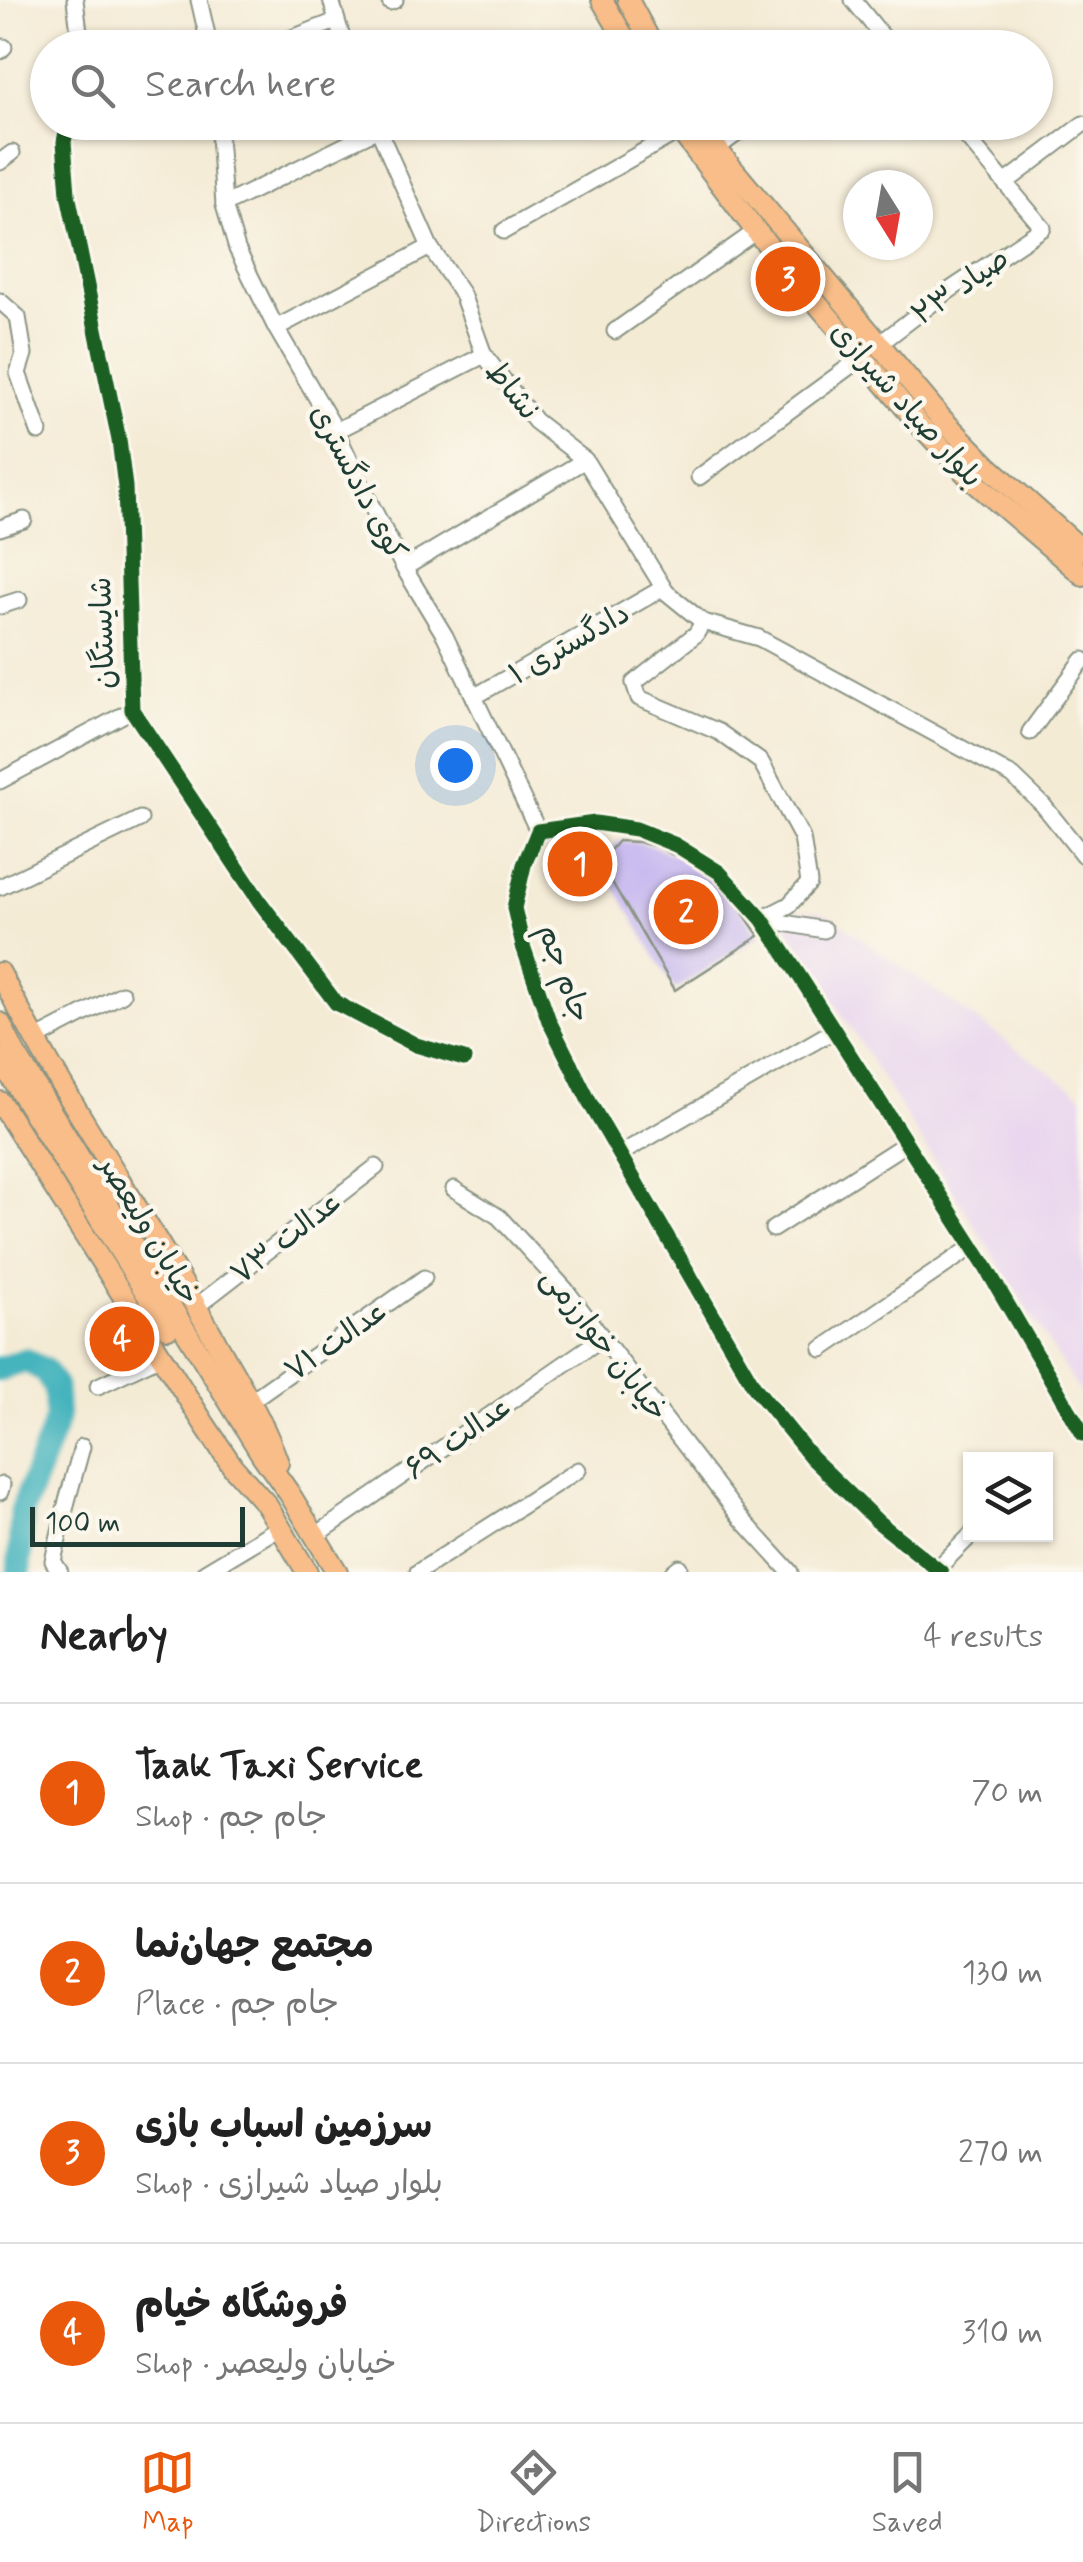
<!DOCTYPE html>
<html lang="en">
<head>
<meta charset="utf-8">
<style>
  body { margin:0; font-family:Mynerve,"Playpen Sans Arabic",sans-serif; background:#f2f2f2; color:#222 }
  .controls { position:absolute; right:30px; bottom:30px; display:grid; overflow:hidden; border-radius:0px; box-shadow:0 2px 8px #0004 }
  .controls button { width:90px; height:90px; display:grid; place-items:center; padding:0; border:0; border-bottom:2px solid #e0e0e0; background:#fff; color:#222; font:50px sans-serif }
  .compass { position:absolute; left:843px; top:170px; width:90px; height:90px; border-radius:50%; background:#fff; box-shadow:0 2px 8px #0004; rotate:169deg }
  .scale { position:absolute; left:30px; bottom:25px; width:215px; box-sizing:border-box; padding-left:10px; border:5px solid #1f3d34; border-top:0; font-size:28px; line-height:35px; white-space:nowrap; color:#1f3d34; -webkit-text-stroke:8px #fbf7ec; paint-order:stroke }
  .you { position:absolute; left:455px; top:765px; width:35px; height:35px; margin:-25px; border:8px solid #fff; border-radius:50%; background:#1a73e8; box-shadow:0 0 0 15px #1a73e833 }
  .badge { display:grid; place-items:center; width:65px; height:65px; border-radius:50%; background:#ea580c; color:#fff; font-size:32px; font-weight:700 }
  .pin { position:absolute; translate:-50% -50%; border:5px solid #fff; box-shadow:0 2px 10px #0006 }
  .list { margin:0; padding:0; list-style:none }
  h2 { display:flex; justify-content:space-between; align-items:center; height:130px; margin:0; padding:0 40px; font-size:42px }
  h2 small { font-size:32px; font-weight:400; color:#767676 }
  .list li { display:grid; grid-template-columns:65px 1fr auto; gap:30px; align-items:center; box-sizing:border-box; height:180px; padding:0 40px; border-top:2px solid #e0e0e0 }
  .list b { display:block; font-size:38px; white-space:nowrap }
  .list p { margin:0; font-size:32px; white-space:nowrap; color:#767676 }
  .list em { font-size:32px; font-style:normal; color:#767676 }
  .icon { flex:none; width:55px; height:55px; fill:none; stroke:currentColor; stroke-width:2; stroke-linecap:round; stroke-linejoin:round }
  .map { position:relative; flex:none; width:1083px; height:1572px; overflow:hidden }
  .search { position:absolute; background:#fff; box-shadow:0 2px 8px #0004; left:30px; right:30px; top:30px; height:110px; display:flex; align-items:center; gap:25px; box-sizing:border-box; padding:0 35px; border-radius:55px; color:#767676; font-size:38px }
  .sheet { height:850px; background:#fff }
  nav { display:flex; justify-content:space-around; align-items:center; box-sizing:border-box; height:140px; border-top:2px solid #e0e0e0; background:#fff; font-size:28px; color:#767676 }
  nav a { display:grid; justify-items:center; gap:5px }
  nav .on { color:#ea580c }
  .map>svg:first-child { display:block }
  .built { fill:#e7d2ef }
  .lines { fill:none; stroke-linecap:round; stroke-linejoin:round }
  .river { stroke:#45b4bd; stroke-width:25 }
  .building { fill:#bfaff0 }
  .minor-casing { stroke:#8a9484; stroke-width:19 }
  .major-casing { stroke:#8a9484; stroke-width:24 }
  .minor { stroke:#fff; stroke-width:15 }
  .major { stroke:#f8bd88; stroke-width:20 }
  .cycleway-casing { stroke:#fbf7ec; stroke-width:21 }
  .cycleway { stroke:#1b5e20; stroke-width:15 }
  .labels { text-anchor:middle; stroke-width:9; stroke-linejoin:round; paint-order:stroke }
  .street-label { font-size:30px; fill:#1f3d34; stroke:#fbf7ec }
</style>
</head>
<body>
<div class="map">
<svg width="1083" height="1572" viewBox="0 0 1083 1572">
  <rect width="100%" height="100%" fill="#fbf7ec"/>
  <filter id="ink" filterUnits="userSpaceOnUse"><feTurbulence type="fractalNoise" baseFrequency=".01" numOctaves="2"/><feDisplacementMap in="SourceGraphic" scale="20" xChannelSelector="R" yChannelSelector="G"/><feConvolveMatrix kernelMatrix="1 2 1 2 8 2 1 2 1" color-interpolation-filters="sRGB"/></filter>
  <filter id="wash" filterUnits="userSpaceOnUse"><feTurbulence type="fractalNoise" baseFrequency=".0048" numOctaves="4" result="noise"/><feDisplacementMap in="SourceGraphic" scale="40" xChannelSelector="R" yChannelSelector="G"/><feGaussianBlur stdDeviation="2.25" result="paint"/><feColorMatrix in="noise" values="0 0 0 0 0 0 0 0 0 0 0 0 0 0 0 0 0 1.4 0 .05"/><feComposite in="paint" operator="in"/></filter>
  <g filter="url(#wash)">
    <rect width="100%" height="100%" fill="#f4ebd5"/>
    <!-- built -->
    <polygon class="built" points="798,911 817,911 829,915 1083,1096 1083,1398 784,922"/>
    <g class="lines">
      <!-- river -->
      <polyline class="river" points="0,1369 25,1360 44,1370 55,1387 57,1419 22,1511 19,1572"/>
    </g>
    <g id="blocks">
      <!-- building -->
      <polygon class="building" points="618,841 638,842 657,847 673,855 684,856 709,871 726,888 759,936 675,990 595,853 605,856"/>
    </g>
  </g>
  <g filter="url(#ink)">
    <use href="#blocks" fill-opacity="0" stroke="#8a9484" stroke-width="2.5"/>
    <g class="lines">
      <defs>
        <g id="minor">
          <polyline points="75,0 81,48"/>
          <polyline points="199,0 210,48"/>
          <polyline points="331,0 345,48"/>
          <polyline points="853,0 892,48"/>
          <polyline points="390,2 395,0"/>
          <polyline points="266,48 336,21"/>
          <polyline points="0,51 4,47"/>
          <polyline points="68,122 64,142 68,194 119,440 125,487 132,710 260,902 336,1003 416,1045 464,1059"/>
          <polyline points="218,122 224,205 237,249 276,328 336,431 371,505 404,568 445,636 538,831"/>
          <polyline points="375,122 430,247 462,294 484,355 535,421 585,460 666,592 703,622 759,638 1013,776 1043,805 1083,855"/>
          <polyline points="717,148 753,122"/>
          <polyline points="0,162 12,153"/>
          <polyline points="1005,183 1083,124"/>
          <polyline points="224,205 378,129"/>
          <polyline points="504,231 679,131"/>
          <polyline points="0,301 18,317 24,354 18,373 39,432"/>
          <polyline points="276,328 430,247"/>
          <polyline points="615,331 756,231"/>
          <polyline points="878,345 947,292 1043,228 954,122"/>
          <polyline points="336,431 484,355"/>
          <polyline points="699,477 861,358"/>
          <polyline points="0,528 24,520"/>
          <polyline points="404,568 585,460"/>
          <polyline points="0,606 19,600"/>
          <polyline points="703,622 696,634 634,683 639,698 719,732 761,762 802,838 809,883 789,905 762,919 824,930"/>
          <polyline points="474,697 663,588"/>
          <polyline points="1030,732 1083,660"/>
          <polyline points="0,781 132,710"/>
          <polyline points="0,887 140,819"/>
          <polyline points="35,1039 122,994"/>
          <polyline points="620,1154 833,1031"/>
          <polyline points="454,1189 499,1217 565,1289 740,1517 790,1572"/>
          <polyline points="773,1229 905,1144"/>
          <polyline points="197,1306 376,1167"/>
          <polyline points="822,1349 972,1247"/>
          <polyline points="98,1386 161,1356"/>
          <polyline points="249,1402 424,1278"/>
          <polyline points="0,1492 2,1485"/>
          <polyline points="315,1536 602,1338"/>
          <polyline points="937,1569 972,1534"/>
          <polyline points="60,1572 53,1561 67,1501 82,1447"/>
          <polyline points="205,1572 280,1527"/>
          <polyline points="418,1572 578,1470"/>
          <polyline points="673,1572 679,1567"/>
          <polyline points="941,1572 877,1521 811,1457 755,1388 591,1105 549,1021 523,946 514,908 524,865 538,831 595,823 636,829 676,845 719,872 762,919 800,977 985,1266 1083,1434"/>
        </g>
        <g id="major">
          <polyline points="602,0 630,48"/>
          <polyline points="628,0 654,48"/>
          <polyline points="674,122 756,231 919,424 971,479 1083,575"/>
          <polyline points="698,122 726,161 941,418 988,466 1083,551"/>
          <path d="M 0,973 C 65,1102 150,1221 219,1347 C 240,1385 264,1422 278,1463"/>
          <polyline points="0,1023 15,1053 262,1455 289,1493 337,1572"/>
          <polyline points="0,1059 168,1328"/>
          <polyline points="0,1102 205,1425 233,1467 266,1504 307,1572"/>
        </g>
      </defs>
      <!-- minor casing -->
      <use href="#minor" class="minor-casing"/>
      <!-- major casing -->
      <use href="#major" class="major-casing"/>
      <!-- minor -->
      <use href="#minor" class="minor"/>
      <!-- major -->
      <use href="#major" class="major"/>
      <defs>
        <g id="cycleway">
          <polyline points="68,122 64,142 68,194 119,440 125,487 132,710 260,902 336,1003 416,1045 464,1059"/>
          <polyline points="941,1572 877,1521 811,1457 755,1388 591,1105 549,1021 523,946 514,908 524,865 538,831 595,823 636,829 676,845 719,872 762,919 800,977 985,1266 1083,1434"/>
        </g>
      </defs>
      <!-- cycleway casing -->
      <use href="#cycleway" class="cycleway-casing"/>
      <!-- cycleway -->
      <use href="#cycleway" class="cycleway"/>
    </g>
  </g>
  <g class="labels">
    <!-- street labels -->
    <g class="street-label">
      <text transform="translate(960 286) rotate(-35)" y="10">صیاد ۲۳</text>
      <text transform="translate(513 390) rotate(51)" y="10">نشاط</text>
      <text transform="translate(907 404) rotate(48)" y="10">بلوار صیاد شیرازی</text>
      <text transform="translate(359 482) rotate(62)" y="10">کوی دادگستری</text>
      <text transform="translate(102 633) rotate(-92)" y="10">شایستگان</text>
      <text transform="translate(569 643) rotate(-30)" y="10">دادگستری ۱</text>
      <text transform="translate(565 973) rotate(70)" y="10">جام جم</text>
      <text transform="translate(150 1230) rotate(59)" y="10">خیابان ولیعصر</text>
      <text transform="translate(286 1237) rotate(-38)" y="10">عدالت ۷۳</text>
      <text transform="translate(336 1340) rotate(-35)" y="10">عدالت ۷۱</text>
      <text transform="translate(605 1344) rotate(52)" y="10">خیابان خوارزمی</text>
      <text transform="translate(458 1437) rotate(-35)" y="10">عدالت ۶۹</text>
    </g>
  </g>
</svg>
<div class="controls">
<button><svg class="icon" aria-label="layers" viewBox="0 0 24 24"><path d="M12 4l9 5-9 5-9-5zM3 14l9 5 9-5"/></svg></button>
</div>
<svg class="compass" viewBox="-18 -18 36 36"><path d="M0-13l5 13h-10z" fill="#e53935"/><path d="M0 13l5-13h-10z" fill="#767676"/></svg>
<div class="scale">100 m</div>
<div class="you"></div>
<div class="pin badge" style="left:580px;top:864px">1</div>
<div class="pin badge" style="left:686px;top:912px">2</div>
<div class="pin badge" style="left:788px;top:279px">3</div>
<div class="pin badge" style="left:122px;top:1339px">4</div>
<div class="search"><svg class="icon" aria-label="search" viewBox="0 0 24 24"><circle cx="10" cy="10" r="6"/><path d="M15 15l6 6"/></svg>Search here</div>
</div>
<section class="sheet">
<h2>Nearby<small>4 results</small></h2>
<ul class="list">
<li><span class="badge">1</span><div><b>Taak Taxi Service</b><p>Shop · جام جم</p></div><em>70 m</em></li>
<li><span class="badge">2</span><div><b>مجتمع جهان‌نما</b><p>Place · جام جم</p></div><em>130 m</em></li>
<li><span class="badge">3</span><div><b>سرزمین اسباب بازی</b><p>Shop · بلوار صیاد شیرازی</p></div><em>270 m</em></li>
<li><span class="badge">4</span><div><b>فروشگاه خیام</b><p>Shop · خیابان ولیعصر</p></div><em>310 m</em></li>
</ul>
</section>
<nav>
<a class="on"><svg class="icon" aria-label="map" viewBox="0 0 24 24"><path d="M3 6l6-2 6 2 6-2v14l-6 2-6-2-6 2zM9 4v14M15 6v14"/></svg>Map</a>
<a><svg class="icon" aria-label="directions" viewBox="0 0 24 24"><path d="M12 3l9 9-9 9-9-9zM9 14v-3h6M13 9l2 2-2 2"/></svg>Directions</a>
<a><svg class="icon" aria-label="saved" viewBox="0 0 24 24"><path d="M7 4h10v16l-5-4-5 4z"/></svg>Saved</a>
</nav>
</body>
</html>
